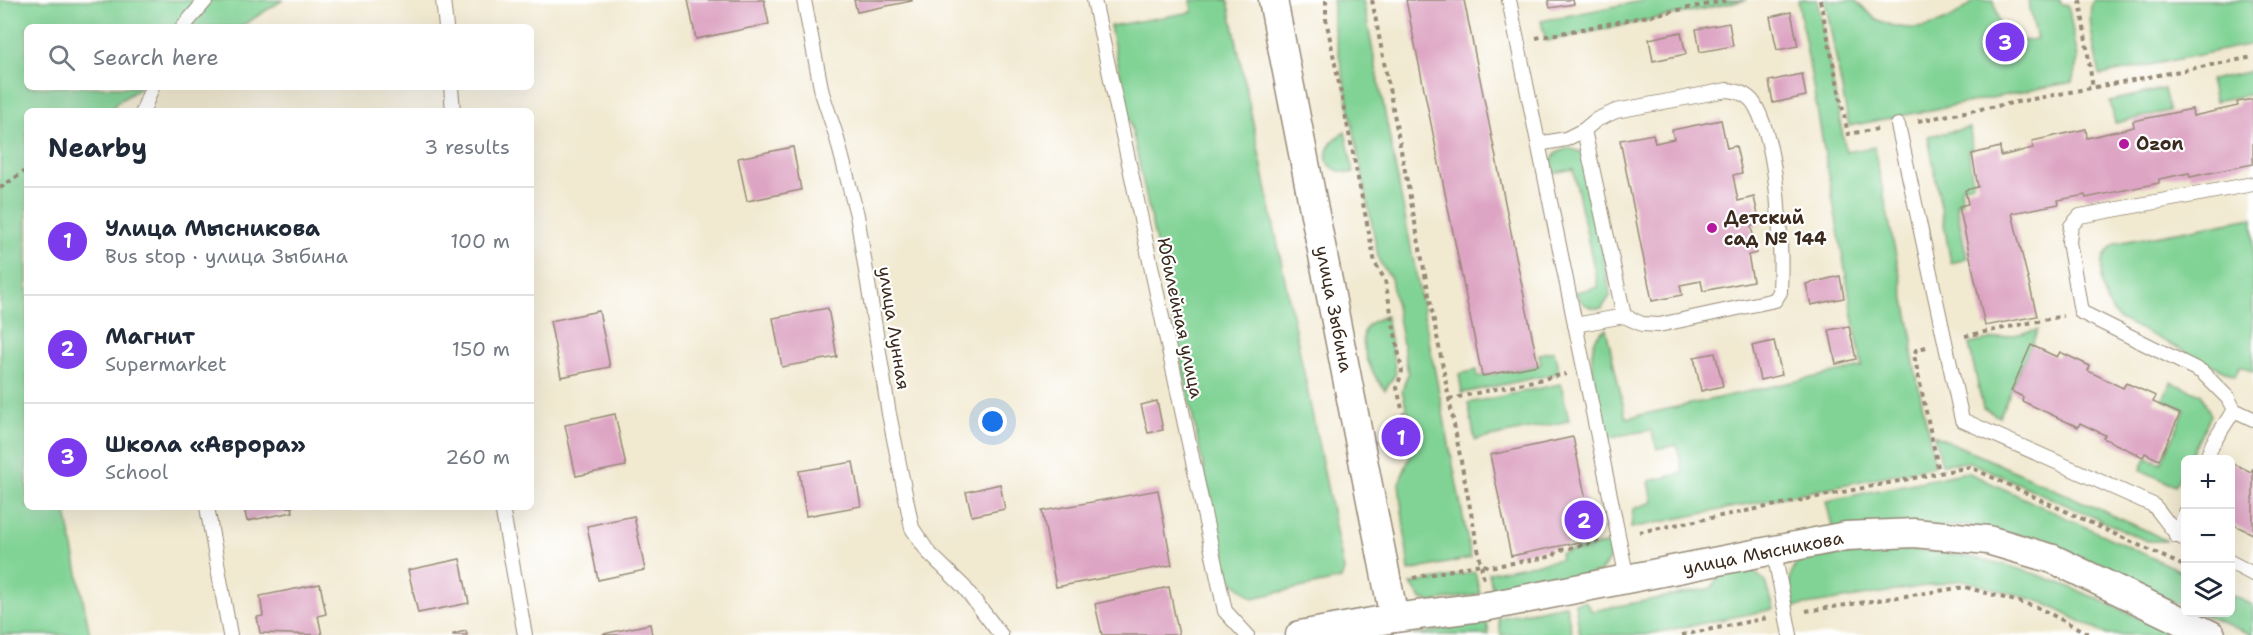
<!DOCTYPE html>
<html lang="en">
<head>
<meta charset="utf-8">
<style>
  body { margin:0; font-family:"Shantell Sans",sans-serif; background:#f6f6f7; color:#1f2937 }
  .controls { position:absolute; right:18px; bottom:18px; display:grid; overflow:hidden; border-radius:9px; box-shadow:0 6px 24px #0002 }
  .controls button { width:54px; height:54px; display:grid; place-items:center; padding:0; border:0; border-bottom:2px solid #e0e1e3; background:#fff; color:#1f2937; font:30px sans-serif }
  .you { position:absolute; left:993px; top:422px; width:21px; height:21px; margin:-15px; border:4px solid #fff; border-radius:50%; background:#1a73e8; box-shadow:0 0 0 9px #1a73e833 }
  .badge { display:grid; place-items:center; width:39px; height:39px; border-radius:50%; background:#7c3aed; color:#fff; font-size:20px; font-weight:700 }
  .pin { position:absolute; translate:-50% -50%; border:3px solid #fff; box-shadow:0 2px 6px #0006 }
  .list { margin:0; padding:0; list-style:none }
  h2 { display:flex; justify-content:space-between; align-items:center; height:78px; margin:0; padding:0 24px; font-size:26px }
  h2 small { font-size:20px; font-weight:400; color:#747a83 }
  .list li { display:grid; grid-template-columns:39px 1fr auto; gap:18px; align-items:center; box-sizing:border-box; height:108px; padding:0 24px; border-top:2px solid #e0e1e3 }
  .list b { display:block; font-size:22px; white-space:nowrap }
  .list p { margin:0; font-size:20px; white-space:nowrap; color:#747a83 }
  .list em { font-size:20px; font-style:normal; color:#747a83 }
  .icon { flex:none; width:33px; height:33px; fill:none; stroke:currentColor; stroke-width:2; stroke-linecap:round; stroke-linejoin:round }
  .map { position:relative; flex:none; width:2253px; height:635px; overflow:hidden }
  .search { position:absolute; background:#fff; box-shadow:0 6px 24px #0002; left:24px; top:24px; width:510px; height:66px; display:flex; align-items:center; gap:15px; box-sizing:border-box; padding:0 21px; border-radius:9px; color:#747a83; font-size:22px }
  .panel { position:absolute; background:#fff; box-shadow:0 6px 24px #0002; left:24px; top:108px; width:510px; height:402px; border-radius:9px }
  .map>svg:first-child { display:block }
  .green { fill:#81d395; stroke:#5e7e5a; stroke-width:1.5 }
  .building { fill:#dda4c3 }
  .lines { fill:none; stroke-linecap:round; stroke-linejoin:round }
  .service-casing { stroke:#968a77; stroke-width:16 }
  .minor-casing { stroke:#968a77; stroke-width:31 }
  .path { stroke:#968a77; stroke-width:4; stroke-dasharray:4.5 4.5; stroke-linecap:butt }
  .service { stroke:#fff; stroke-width:14 }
  .minor { stroke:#fff; stroke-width:28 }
  .poi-dot { fill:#b5179e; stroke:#fff; stroke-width:2 }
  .labels { text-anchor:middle; stroke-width:4.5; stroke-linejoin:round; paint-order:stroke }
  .poi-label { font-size:18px; font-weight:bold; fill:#3b2a1e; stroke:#fff; text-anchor:start }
  .street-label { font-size:18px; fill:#3b2a1e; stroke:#fff }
</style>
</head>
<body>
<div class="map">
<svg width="2253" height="635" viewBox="0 0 2253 635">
  <rect width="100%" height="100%" fill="#fff"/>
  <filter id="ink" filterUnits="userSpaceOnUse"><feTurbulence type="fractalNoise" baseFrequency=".0167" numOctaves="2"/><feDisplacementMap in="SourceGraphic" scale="12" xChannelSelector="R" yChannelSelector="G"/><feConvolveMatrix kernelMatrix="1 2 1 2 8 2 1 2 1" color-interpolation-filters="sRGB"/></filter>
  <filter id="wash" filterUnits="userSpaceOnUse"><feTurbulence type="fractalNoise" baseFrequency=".008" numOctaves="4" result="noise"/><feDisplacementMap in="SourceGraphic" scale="24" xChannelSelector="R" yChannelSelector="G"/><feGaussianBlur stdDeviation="1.35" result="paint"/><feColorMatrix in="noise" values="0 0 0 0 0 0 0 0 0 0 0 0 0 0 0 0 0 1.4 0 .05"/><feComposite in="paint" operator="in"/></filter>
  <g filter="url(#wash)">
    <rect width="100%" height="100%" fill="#f1e9d0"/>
    <!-- green -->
    <g class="green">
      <polygon points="0,0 283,0 240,27 27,27 27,87 142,87 116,103 112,111 27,111 27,507 65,507 90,635 0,635"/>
      <polygon points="1191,0 1228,0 1344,570 1341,579 1253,598 1236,584 1225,569 1110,26 1192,12"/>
      <polygon points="1333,0 1363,0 1471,558 1409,571 1399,483 1416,442 1402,391 1408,373 1391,278 1379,261 1333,24"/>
      <polygon points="1646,0 1747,0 1546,41 1541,21"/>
      <path d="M 1798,0 L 1817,0 L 1846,152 L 1874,147 L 1913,340 L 1912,354 L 1935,466 L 1631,528 L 1633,509 L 1653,502 L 1649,481 L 1683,473 L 1677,445 L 1657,449 L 1651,430 L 1611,437 L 1606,431 C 1601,406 1577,341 1606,329 L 1626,418 L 1862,367 Z"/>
      <path d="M 1825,0 C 1832,0 1846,0 1853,0 C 1861,3 1869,15 1878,20 C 1913,37 1949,25 1975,0 L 1994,0 L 2003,44 L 2037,39 L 2028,0 L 2060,0 L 2061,4 L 2068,5 L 2078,59 L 2072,82 L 1849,126 Z"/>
      <path d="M 2094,0 L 2253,0 L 2253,44 L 2100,75 C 2097,58 2084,13 2094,0 Z"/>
      <polygon points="2253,71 2253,94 2215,101 2210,80"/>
      <polygon points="2164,89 2169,111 2115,123 2110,101"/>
      <polygon points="1970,128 1972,149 1968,150 1973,184 1961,187 1962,202 1956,204 1967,259 1951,263 1928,136"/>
      <path d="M 1345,132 L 1354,173 C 1320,173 1318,147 1345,132 Z"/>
      <path d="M 1568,148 L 1581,152 L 1586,160 L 1609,287 L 1610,296 L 1602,308 C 1590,309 1580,304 1576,292 L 1598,287 L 1573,169 L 1553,173 L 1552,160 L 1556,153 Z"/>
      <path d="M 2253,218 L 2253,372 L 2240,366 L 2235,376 L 2119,319 C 2101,302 2091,256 2117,243 Z"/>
      <path d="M 1386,316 L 1396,373 L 1385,390 C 1375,378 1356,345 1366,328 C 1370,321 1379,319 1386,316 Z"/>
      <polygon points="2038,330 1999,417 1983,408 1969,344"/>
      <polygon points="1554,351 1559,373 1462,393 1459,374 1477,370 1477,377 1482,376 1538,365 1541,364 1539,354"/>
      <polygon points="2171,382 2201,394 2211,415 2189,459 2186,460 2185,466 2175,486 2141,470 2146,458 2161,463 2185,410 2163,399"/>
      <polygon points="1561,384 1569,421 1475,440 1468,403"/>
      <polygon points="1934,435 2143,529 2167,541 2147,541 1970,462 1942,464"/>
      <polygon points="1967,472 2185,573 2185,607 2027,536 1967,526 1833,530 1826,501"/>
      <polygon points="1610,543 1609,560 1600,572 1493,593 1489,573 1561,559 1560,553"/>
      <path d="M 1903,550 C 2010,553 2081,591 2175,635 L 2107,635 L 2042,602 L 1963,580 L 1794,607 C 1791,587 1784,570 1804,558 Z"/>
      <path d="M 1751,569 L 1766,582 L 1774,609 L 1644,635 L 1580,635 L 1575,603 L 1585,601 L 1592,611 L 1712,588 C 1718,571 1735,572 1751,569 Z"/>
      <polygon points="1475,572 1480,594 1432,602 1421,599 1411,584"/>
      <polygon points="2231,595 2253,605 2253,635 2199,613 2230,612"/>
      <polygon points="1566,605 1572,635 1501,635 1498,618"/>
      <polygon points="1487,621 1489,635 1412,635"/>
    </g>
    <g id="blocks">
      <!-- building -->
      <g class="building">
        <polygon points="688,0 764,0 769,24 696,39"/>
        <polygon points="854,0 912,0 912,1 857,12"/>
        <polygon points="1406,0 1464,0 1538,365 1482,376"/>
        <polygon points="1548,0 1573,0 1574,4 1550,8"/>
        <polygon points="1791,12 1798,46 1777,50 1770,17"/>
        <polygon points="1729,23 1733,46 1700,52 1696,29"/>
        <polygon points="1681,32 1686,54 1653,61 1649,39"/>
        <polygon points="1802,74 1806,96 1773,103 1769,81"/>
        <polygon points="2253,99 2253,164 2190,177 2189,173 2159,179 2159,183 2086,198 2085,195 2058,200 2059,204 2012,213 2037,316 1985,326 1959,206 1968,204 1965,190 1978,187 1972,154 2000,147 2001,156 2033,148 2032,141 2086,129 2087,138 2134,127 2133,121 2192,109 2193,116 2238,106 2237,102"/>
        <polygon points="1721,120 1727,148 1736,146 1742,173 1733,175 1738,201 1754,197 1760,224 1751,226 1757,253 1748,255 1753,281 1703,291 1701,281 1680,285 1682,295 1652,301 1620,140 1653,134 1655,143 1674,139 1672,130"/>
        <polygon points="793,147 801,190 747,201 738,158"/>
        <polygon points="1840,276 1844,298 1811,305 1806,284"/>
        <polygon points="828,308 837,357 782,367 773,318"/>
        <polygon points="599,311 610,367 561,377 550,321"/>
        <polygon points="1849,326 1856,359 1836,364 1829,330"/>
        <polygon points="1774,341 1782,375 1760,380 1752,346"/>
        <polygon points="2031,345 2057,357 2060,352 2090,366 2088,371 2123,388 2126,383 2156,396 2153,402 2180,414 2159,460 2145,453 2143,457 2103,438 2105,435 2080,423 2078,427 2022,401 2023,397 2011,391"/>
        <polygon points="1715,353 1723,386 1701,391 1694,357"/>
        <polygon points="1157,401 1163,430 1148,433 1141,405"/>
        <polygon points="615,414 626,466 576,476 565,425"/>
        <polygon points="1412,424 1416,442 1409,444 1405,426"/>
        <polygon points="1573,437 1594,539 1511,556 1490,455"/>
        <polygon points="853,462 861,506 806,516 799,471"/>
        <polygon points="2230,462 2251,472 2253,468 2253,534 2230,523"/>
        <polygon points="1000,484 1005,509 972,516 966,492"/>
        <polygon points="1158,490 1172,565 1056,587 1042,511"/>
        <polygon points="244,507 292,507 293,512 247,521"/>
        <polygon points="634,516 645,570 598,580 587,526"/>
        <polygon points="460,559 469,603 418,613 408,570"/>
        <polygon points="320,584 326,614 318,616 322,635 260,633 257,617 263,616 260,596"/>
        <polygon points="1169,587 1179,635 1102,635 1095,604"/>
        <polygon points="650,624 652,635 603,635 603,634"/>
        <polygon points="466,631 467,635 453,635 453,634"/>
      </g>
    </g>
  </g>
  <g filter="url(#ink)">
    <use href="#blocks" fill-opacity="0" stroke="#968a77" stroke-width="1.5"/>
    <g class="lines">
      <defs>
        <g id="service">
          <polyline points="443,0 446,27"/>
          <polyline points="804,0 822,93 836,135 857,215 889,414 912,528 928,552 964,587 1001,635"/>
          <polyline points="1094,0 1225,611 1247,635"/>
          <polyline points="1509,0 1627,579"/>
          <polyline points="183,27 206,0"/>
          <polyline points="451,87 453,111"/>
          <polyline points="143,111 152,87"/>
          <path d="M 1898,125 L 1962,420 L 2153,505 C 2165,516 2171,533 2186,540"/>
          <polyline points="1584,130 1624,316"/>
          <path d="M 1538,144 L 1566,139 L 1584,130 L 1596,120 L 1616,111 L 1727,90 C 1739,91 1750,95 1756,107 C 1779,150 1782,244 1780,292 L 1775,300 L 1659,325 L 1642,324 L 1624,316 L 1575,325"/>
          <polyline points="2234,410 2228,398 2202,372 2081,312 2069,242 2071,226 2080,216 2253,184"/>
          <polyline points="2206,460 2213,443 2234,410 2253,419"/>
          <polyline points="207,507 230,635"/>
          <polyline points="502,507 525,635"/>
          <polyline points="2176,536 2186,512"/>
          <polyline points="1774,552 1790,635"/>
          <polyline points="2230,562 2253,574"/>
        </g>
        <g id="minor">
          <polyline points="1273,0 1394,618"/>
          <polyline points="1300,635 1394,618 1489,606 1846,536 1914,533 1988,540 2053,559 2211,635"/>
        </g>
      </defs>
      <!-- service casing -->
      <use href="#service" class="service-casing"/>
      <!-- minor casing -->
      <use href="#minor" class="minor-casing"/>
      <!-- path -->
      <g class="path">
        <polyline points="1326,0 1326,19 1375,263 1385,280 1402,371 1397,388 1404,417"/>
        <polyline points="1372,0 1484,580"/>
        <polyline points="1820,0 1848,134 1878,129"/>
        <polyline points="2080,0 2093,89"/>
        <polyline points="1536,38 1729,0"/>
        <polyline points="1918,121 2253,57"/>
        <polyline points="0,188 27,170"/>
        <polyline points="1965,336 2063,316"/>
        <polyline points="1926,347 1916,350 1914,355 1939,472"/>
        <polyline points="1449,399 1566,374"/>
        <polyline points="1639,532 1970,467 2186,567"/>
        <polyline points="1413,578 1481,564 1489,567 1554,556 1557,551 1599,541"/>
        <polyline points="1806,611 1965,587 2037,607 2091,635"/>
        <polyline points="1682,635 1767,618"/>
      </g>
      <!-- service -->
      <use href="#service" class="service"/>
      <!-- minor -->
      <use href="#minor" class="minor"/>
    </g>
  </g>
  <!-- markers -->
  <g class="poi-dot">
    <circle cx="2124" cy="144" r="6"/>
    <circle cx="1712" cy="228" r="6"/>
  </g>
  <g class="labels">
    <!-- poi labels -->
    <g class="poi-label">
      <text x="2136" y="150">Ozon</text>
      <text x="1724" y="224">Детский<tspan x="1724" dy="21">сад № 144</tspan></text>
    </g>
    <!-- street labels -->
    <g class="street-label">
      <text transform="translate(1334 309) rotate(79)" y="6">улица Зыбина</text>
      <text transform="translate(1180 318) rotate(78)" y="6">Юбилейная улица</text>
      <text transform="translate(894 328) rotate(81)" y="6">улица Лунная</text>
      <text transform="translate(1763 553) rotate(-11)" y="6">улица Мысникова</text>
    </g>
  </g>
</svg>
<div class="controls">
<button>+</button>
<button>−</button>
<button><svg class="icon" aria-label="layers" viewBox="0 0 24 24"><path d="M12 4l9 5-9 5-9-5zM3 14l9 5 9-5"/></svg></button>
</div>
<div class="you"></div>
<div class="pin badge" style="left:1401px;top:437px">1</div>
<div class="pin badge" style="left:1584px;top:520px">2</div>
<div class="pin badge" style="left:2005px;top:42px">3</div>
<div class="search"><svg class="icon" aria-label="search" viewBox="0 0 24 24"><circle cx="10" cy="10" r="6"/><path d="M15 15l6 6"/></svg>Search here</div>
<section class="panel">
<h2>Nearby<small>3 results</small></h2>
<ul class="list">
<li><span class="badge">1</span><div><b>Улица Мысникова</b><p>Bus stop · улица Зыбина</p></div><em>100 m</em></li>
<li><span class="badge">2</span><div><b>Магнит</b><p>Supermarket</p></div><em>150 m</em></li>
<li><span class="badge">3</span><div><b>Школа «Аврора»</b><p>School</p></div><em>260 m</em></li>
</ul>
</section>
</div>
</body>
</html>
